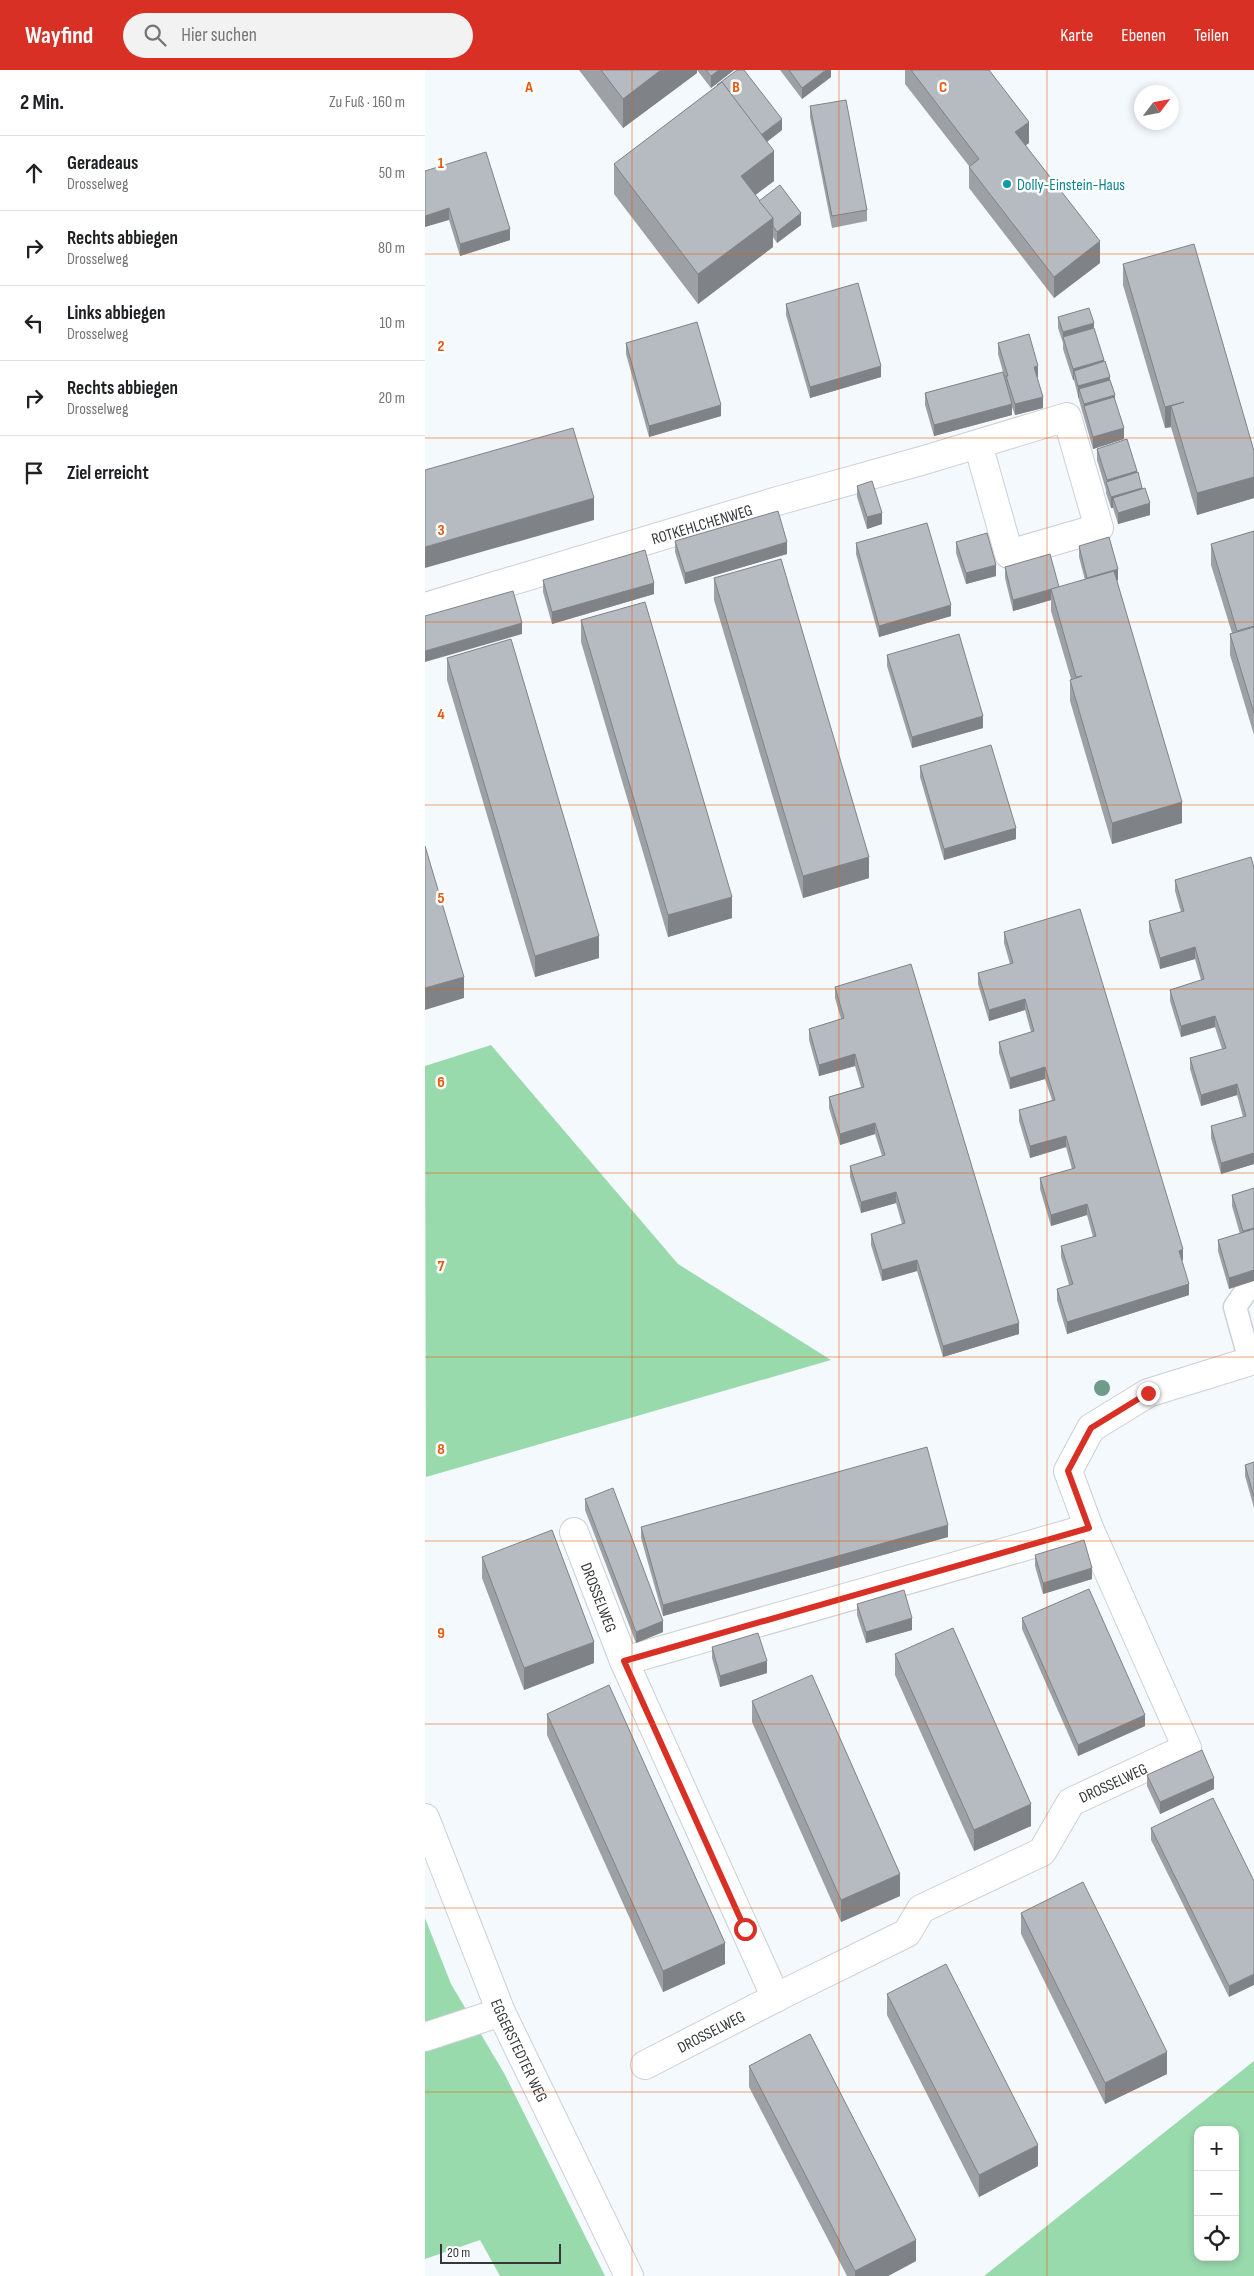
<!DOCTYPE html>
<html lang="de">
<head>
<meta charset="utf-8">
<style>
  body { margin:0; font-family:"Sofia Sans Condensed",sans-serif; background:#f2f2f2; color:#202124 }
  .controls { position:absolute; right:15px; bottom:15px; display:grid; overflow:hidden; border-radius:10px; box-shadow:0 2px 8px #0003 }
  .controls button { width:45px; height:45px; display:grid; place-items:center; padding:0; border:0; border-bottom:1px solid #e0e0e0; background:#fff; color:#202124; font:25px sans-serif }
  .compass { position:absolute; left:709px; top:15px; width:45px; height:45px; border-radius:50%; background:#fff; box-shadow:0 2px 8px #0003; rotate:58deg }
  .scale { position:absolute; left:15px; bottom:12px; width:121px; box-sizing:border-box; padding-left:5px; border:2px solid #353739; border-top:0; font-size:14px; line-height:18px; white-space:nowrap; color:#353739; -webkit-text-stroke:4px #fff; paint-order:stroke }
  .stop { position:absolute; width:15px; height:15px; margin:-11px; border:4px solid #d93025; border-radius:50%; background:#fff }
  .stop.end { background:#d93025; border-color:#fff; box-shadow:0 1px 5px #0008 }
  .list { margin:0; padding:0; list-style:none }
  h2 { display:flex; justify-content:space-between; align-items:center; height:65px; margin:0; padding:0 20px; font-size:21px }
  h2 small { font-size:16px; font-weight:400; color:#757577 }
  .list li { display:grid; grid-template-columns:32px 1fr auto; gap:15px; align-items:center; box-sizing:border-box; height:75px; padding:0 20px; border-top:1px solid #e0e0e0 }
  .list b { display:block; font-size:19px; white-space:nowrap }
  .list p { margin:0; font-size:16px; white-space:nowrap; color:#757577 }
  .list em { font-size:16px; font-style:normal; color:#757577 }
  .icon { flex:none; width:28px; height:28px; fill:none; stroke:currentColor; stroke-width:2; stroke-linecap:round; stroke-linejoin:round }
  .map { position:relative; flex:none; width:829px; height:2206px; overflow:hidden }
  header { display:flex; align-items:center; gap:30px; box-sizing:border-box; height:70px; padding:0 25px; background:#d93025; color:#fff }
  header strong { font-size:24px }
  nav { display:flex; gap:28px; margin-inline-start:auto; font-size:18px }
  .search { width:350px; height:45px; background:#f2f2f2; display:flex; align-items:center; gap:12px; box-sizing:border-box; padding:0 18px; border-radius:28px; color:#757577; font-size:19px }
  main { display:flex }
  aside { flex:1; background:#fff }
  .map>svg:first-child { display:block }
  .green { fill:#99daad; fill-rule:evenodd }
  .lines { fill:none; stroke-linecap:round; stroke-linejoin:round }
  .lane-casing { stroke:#cad0d6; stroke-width:25 }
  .street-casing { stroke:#cad0d6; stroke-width:30 }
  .lane { stroke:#fff; stroke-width:22 }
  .street { stroke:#fff; stroke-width:28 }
  .tree { fill:#6e9c88 }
  .wall { fill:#9da1a6 }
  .shaded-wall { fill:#7f8387 }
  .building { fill:#b6bbc1; stroke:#7f8387 }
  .route { stroke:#d93025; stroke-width:6 }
  .grid { fill:none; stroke:#e8590c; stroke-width:1; stroke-opacity:0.55 }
  .culture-dot { fill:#0f9aa8; stroke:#fff; stroke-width:2 }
  .labels { text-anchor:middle; stroke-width:5; stroke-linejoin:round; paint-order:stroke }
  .culture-label { font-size:16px; fill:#0d838f; stroke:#fff; text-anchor:start }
  .street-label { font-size:16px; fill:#353739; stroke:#fff }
  .grid-label { font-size:16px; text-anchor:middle; font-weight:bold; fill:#e8590c; stroke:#fff; stroke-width:5; stroke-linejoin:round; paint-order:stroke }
</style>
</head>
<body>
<header>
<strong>Wayfind</strong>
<div class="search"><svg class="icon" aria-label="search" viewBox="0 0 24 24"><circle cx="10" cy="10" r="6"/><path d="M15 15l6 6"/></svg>Hier suchen</div>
<nav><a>Karte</a><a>Ebenen</a><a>Teilen</a></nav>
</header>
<main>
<aside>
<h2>2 Min.<small>Zu Fuß · 160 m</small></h2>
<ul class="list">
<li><svg class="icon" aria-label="ahead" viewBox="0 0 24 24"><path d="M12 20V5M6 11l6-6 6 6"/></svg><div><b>Geradeaus</b><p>Drosselweg</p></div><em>50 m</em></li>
<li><svg class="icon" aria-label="right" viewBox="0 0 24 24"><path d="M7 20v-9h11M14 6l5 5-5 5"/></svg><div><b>Rechts abbiegen</b><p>Drosselweg</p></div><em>80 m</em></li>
<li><svg class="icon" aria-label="left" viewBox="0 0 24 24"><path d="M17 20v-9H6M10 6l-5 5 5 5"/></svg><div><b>Links abbiegen</b><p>Drosselweg</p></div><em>10 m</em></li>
<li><svg class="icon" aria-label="right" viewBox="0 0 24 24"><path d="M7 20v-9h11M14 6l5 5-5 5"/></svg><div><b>Rechts abbiegen</b><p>Drosselweg</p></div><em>20 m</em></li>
<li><svg class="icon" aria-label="arrive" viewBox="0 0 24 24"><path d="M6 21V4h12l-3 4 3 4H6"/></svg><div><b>Ziel erreicht</b></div></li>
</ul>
</aside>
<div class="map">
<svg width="829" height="2206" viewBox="0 0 829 2206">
  <rect width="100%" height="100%" fill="#f4f9fe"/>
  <!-- green -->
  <g class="green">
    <polygon points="66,975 253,1194 406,1290 1,1407 0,996"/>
    <polygon points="0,1848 26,1914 79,2003 180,2206 75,2206 55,2170 0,2189"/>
    <path d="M 829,1991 L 829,2206 L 559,2206 ZM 773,2060 L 810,2060 L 810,2187 L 773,2187 Z"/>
  </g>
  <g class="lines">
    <defs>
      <polyline id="lane" points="823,1213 823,1218 810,1237 825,1291"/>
      <g id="street">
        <path id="s1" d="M 0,537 L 356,430 L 496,391 L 642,347 L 674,458 L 584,484 L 553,374"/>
        <path id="s2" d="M 149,1462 L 199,1591 L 351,1928"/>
        <polyline points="199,1591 664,1458"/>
        <path id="s3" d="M 0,1748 L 76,1942 L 204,2206"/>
        <polyline points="0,1967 76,1942"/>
        <path id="s4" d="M 220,1995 L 364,1921 L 482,1863 L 496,1839 L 617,1782 L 646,1732 L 762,1678 L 664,1458 L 643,1401 L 666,1358 L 723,1323 L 829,1290"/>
      </g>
    </defs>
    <!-- lane casing -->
    <use href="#lane" class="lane-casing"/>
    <!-- street casing -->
    <use href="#street" class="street-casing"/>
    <!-- lane -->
    <use href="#lane" class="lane"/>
    <!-- street -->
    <use href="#street" class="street"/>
  </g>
  <!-- trees -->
  <circle class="tree" cx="677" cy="1318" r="8"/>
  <!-- wall -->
  <g class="wall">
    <polygon points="154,0 272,0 272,3 198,58"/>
    <polygon points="272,0 309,0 286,18"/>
    <polygon points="355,0 406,0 406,7 377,29"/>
    <polygon points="480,0 564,0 604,73 601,75 675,193 629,228 544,118 544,96 480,14"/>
    <polygon points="292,15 357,60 342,72 349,111 330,125 334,131 376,155 352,173 348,167 348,177 273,234 189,124 189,94 292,16"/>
    <polygon points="385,36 442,140 442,151 407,158 385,47"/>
    <polygon points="0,101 85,170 35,186 24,150"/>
    <polygon points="698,194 829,381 829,428 772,445 746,357 740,358 698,215"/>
    <polygon points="361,234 456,307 385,328 361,245"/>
    <polygon points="633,247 669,260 679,292 685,310 699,369 668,379 654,330 649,310 648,310 638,279 638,273 633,258"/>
    <polygon points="201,273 296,346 224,367 201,284"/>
    <polygon points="573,273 613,307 612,307 618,338 590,345 587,337 587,345 509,366 500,335 500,323 578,302 573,284"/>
    <polygon points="672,379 712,403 725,445 693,454 688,438 686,438 681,423 681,420 672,390"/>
    <polygon points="432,416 457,454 442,459 432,427"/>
    <polygon points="829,461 829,665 805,585 805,564 807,563 786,495 786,474"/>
    <polygon points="250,471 362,484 260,514 250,482"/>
    <polygon points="531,472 571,506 541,514 531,483"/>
    <polygon points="431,473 526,546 454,567 431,484"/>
    <polygon points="654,476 693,510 692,511 757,753 687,774 645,631 645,610 646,609 626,541 626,530 588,541 580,508 580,497 634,517 660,510 654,487"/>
    <polygon points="289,508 444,808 378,828 289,530"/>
    <polygon points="118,510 229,524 127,554 118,522"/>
    <polygon points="156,550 307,848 243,867 156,572"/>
    <polygon points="462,585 558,658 487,678 462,596"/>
    <polygon points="22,588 174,888 110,907 22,610"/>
    <polygon points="495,696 591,769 519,790 495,707"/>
    <polygon points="829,798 829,1094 796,1104 786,1068 786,1056 818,1047 812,1025 776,1036 765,999 765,988 797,979 790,957 756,967 745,931 745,920 776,910 770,889 735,899 724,862 724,851 756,842 750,821 750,810"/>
    <polygon points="579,862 758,1190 757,1191 764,1225 642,1264 632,1230 632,1219 644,1215 636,1187 636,1176 668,1167 662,1145 626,1156 615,1119 615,1108 647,1099 641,1077 605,1088 594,1051 594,1040 627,1030 620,1009 585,1019 574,983 574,972 606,962 600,940 564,951 553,914 553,903 585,894 579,873"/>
    <polygon points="410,917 594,1264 518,1287 492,1201 457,1211 446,1175 446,1164 477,1154 471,1133 436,1143 425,1107 425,1096 457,1086 450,1064 415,1075 404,1038 404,1027 436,1017 430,996 394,1006 384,970 384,959 416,949 410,928"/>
    <polygon points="829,1118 804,1219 793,1181 793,1170 815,1164 807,1136 807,1125"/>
    <polygon points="829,1392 829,1438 820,1406 820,1395"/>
    <polygon points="160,1429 238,1562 211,1573 160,1440"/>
    <polygon points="216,1457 523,1467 238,1546 216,1468"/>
    <polygon points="610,1485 667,1509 618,1524 610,1496"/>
    <polygon points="57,1487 169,1593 99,1620 57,1508"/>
    <polygon points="432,1534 487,1560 441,1573 432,1545"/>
    <polygon points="597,1548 720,1656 653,1686 597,1559"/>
    <polygon points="287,1577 342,1603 295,1617 287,1588"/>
    <polygon points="470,1584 606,1756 549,1781 470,1605"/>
    <polygon points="327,1631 475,1826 416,1852 327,1652"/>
    <polygon points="122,1644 300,1894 238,1922 122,1665"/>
    <polygon points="722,1705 789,1719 735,1744 722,1716"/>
    <polygon points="726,1758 829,1811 804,1927 726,1770"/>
    <polygon points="596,1843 742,2004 680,2034 596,1864"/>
    <polygon points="462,1924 613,2096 554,2127 462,1945"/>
    <polygon points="324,1996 491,2191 463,2206 422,2206 324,2017"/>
  </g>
  <!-- shaded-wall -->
  <g class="shaded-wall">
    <polygon points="236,0 272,0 272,3 198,58 198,29"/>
    <polygon points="294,0 309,0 286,18 286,6"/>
    <polygon points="401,0 406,0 406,7 377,29 377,18"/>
    <polygon points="357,49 357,60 332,79 332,68"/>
    <polygon points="604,52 604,73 590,83 590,62"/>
    <polygon points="349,81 349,111 316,136 316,106"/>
    <polygon points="24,138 24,150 0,157 0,146"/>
    <polygon points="376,143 376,155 352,173 352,162"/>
    <polygon points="348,148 348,177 273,234 273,204"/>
    <polygon points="85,159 85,170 35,186 35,174"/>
    <polygon points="675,171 675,193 629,228 629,207"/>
    <polygon points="669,253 669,264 638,267 638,273 638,262"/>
    <polygon points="679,290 679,301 649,301 649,310 648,310 648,299"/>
    <polygon points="456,296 456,307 385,328 385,317"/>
    <polygon points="613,296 613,307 609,308 609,297"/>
    <polygon points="685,307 685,318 654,319 654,328 653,328 653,316"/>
    <polygon points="690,325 690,336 659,336 659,345 659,334"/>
    <polygon points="618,327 618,338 590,345 590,334"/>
    <polygon points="759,332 746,336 746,357 740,358 740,337"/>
    <polygon points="587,334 587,345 509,366 509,355"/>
    <polygon points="296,335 296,346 224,367 224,356"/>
    <polygon points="699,358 699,369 668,379 668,367"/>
    <polygon points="712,401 712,412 682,413 682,410"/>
    <polygon points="829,407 829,428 772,445 772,423"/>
    <polygon points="717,418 717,429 688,428 688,438 686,438 686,427"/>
    <polygon points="169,428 169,450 0,498 0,477"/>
    <polygon points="725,433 725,445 693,454 693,443"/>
    <polygon points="457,443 457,454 442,459 442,447"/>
    <polygon points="362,472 362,484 260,514 260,503"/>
    <polygon points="571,495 571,506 541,514 541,503"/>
    <polygon points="693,499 693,510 662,519 662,508"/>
    <polygon points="229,513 229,524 127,554 127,542"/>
    <polygon points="634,517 626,519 626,530 588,541 588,530"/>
    <polygon points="526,535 526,546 454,567 454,556"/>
    <polygon points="97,553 97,564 0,592 0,581"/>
    <polygon points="558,646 558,658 487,678 487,667"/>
    <polygon points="757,732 757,753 687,774 687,753"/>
    <polygon points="591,758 591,769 519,790 519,779"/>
    <polygon points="444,787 444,808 378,828 378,806"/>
    <polygon points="307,827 307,848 243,867 243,845"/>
    <polygon points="174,866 174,888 110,907 110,886"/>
    <polygon points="770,877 770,889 735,899 735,888"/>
    <polygon points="39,907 39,928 0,940 0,918"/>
    <polygon points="600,929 600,940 564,951 564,940"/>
    <polygon points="790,946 790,957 756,967 756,956"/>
    <polygon points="430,984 430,996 394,1006 394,995"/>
    <polygon points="620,997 620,1009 585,1019 585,1008"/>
    <polygon points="812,1014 812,1025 776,1036 776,1025"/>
    <polygon points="450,1053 450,1064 415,1075 415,1064"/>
    <polygon points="641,1066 641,1077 605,1088 605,1076"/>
    <polygon points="829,1083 829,1094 796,1104 796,1093"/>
    <polygon points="471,1122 471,1133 436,1143 436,1132"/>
    <polygon points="662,1134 662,1145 626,1156 626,1145"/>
    <polygon points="829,1158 829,1169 818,1172 818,1161"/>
    <polygon points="758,1179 758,1190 754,1192 754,1181"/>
    <polygon points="492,1190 492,1201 457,1211 457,1200"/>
    <polygon points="829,1200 829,1211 804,1219 804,1208"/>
    <polygon points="764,1214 764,1225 642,1264 642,1252"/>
    <polygon points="594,1253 594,1264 518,1287 518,1276"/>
    <polygon points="523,1455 523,1467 238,1546 238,1535"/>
    <polygon points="667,1498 667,1509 618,1524 618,1513"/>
    <polygon points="487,1548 487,1560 441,1573 441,1562"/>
    <polygon points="238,1551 238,1562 211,1573 211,1562"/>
    <polygon points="169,1572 169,1593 99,1620 99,1598"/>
    <polygon points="342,1591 342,1603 295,1617 295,1606"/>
    <polygon points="720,1645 720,1656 653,1686 653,1675"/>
    <polygon points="789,1708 789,1719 735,1744 735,1732"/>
    <polygon points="606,1734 606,1756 549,1781 549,1760"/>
    <polygon points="475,1804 475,1826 416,1852 416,1830"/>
    <polygon points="300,1873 300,1894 238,1922 238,1901"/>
    <polygon points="829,1904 829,1915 804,1927 804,1916"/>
    <polygon points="742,1982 742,2004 680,2034 680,2013"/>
    <polygon points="613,2075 613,2096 554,2127 554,2105"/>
    <polygon points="491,2170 491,2191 463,2206 430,2206 430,2201"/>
  </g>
  <!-- building -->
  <g class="building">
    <polygon points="176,0 236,0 198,29"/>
    <polygon points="281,0 294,0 286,6"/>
    <polygon points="312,0 319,0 357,49 336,65 297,12 293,16 292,15"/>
    <polygon points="364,0 401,0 377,18"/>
    <polygon points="486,0 564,0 604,52 590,62 675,171 629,207 544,97 554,89"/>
    <polygon points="297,12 349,81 316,106 348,148 273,204 189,94"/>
    <polygon points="421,30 442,140 407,146 385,36"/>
    <polygon points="61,82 85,159 35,174 24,138 0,146 0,101"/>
    <polygon points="355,115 376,143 352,162 348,156 348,148 334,131"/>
    <polygon points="769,174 829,381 829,407 772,423 746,336 759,332 740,337 698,194"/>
    <polygon points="433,213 456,296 385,317 361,234"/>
    <polygon points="664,238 669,253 638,262 633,247"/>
    <polygon points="272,252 296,335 224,356 201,273"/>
    <polygon points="669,258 679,290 648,299 638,267"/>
    <polygon points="604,264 613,296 609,297 618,327 590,334 581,306 583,306 573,273"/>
    <polygon points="680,291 685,307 653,316 649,301"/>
    <polygon points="578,302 587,334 509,355 500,323"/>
    <polygon points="685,310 690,325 659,334 654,319"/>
    <polygon points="689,327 699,358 668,367 659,336"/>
    <polygon points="148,358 169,428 0,477 0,400"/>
    <polygon points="702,369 712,401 682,410 672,379"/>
    <polygon points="713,402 717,418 686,427 681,412"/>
    <polygon points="447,411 457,443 442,447 432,416"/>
    <polygon points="720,418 725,433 693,443 688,428"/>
    <polygon points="353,441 362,472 260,503 250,471"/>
    <polygon points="502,453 526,535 454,556 431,473"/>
    <polygon points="829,461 829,556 812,561 786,474"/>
    <polygon points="562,463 571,495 541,503 531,472"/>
    <polygon points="684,467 693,499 662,508 654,476"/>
    <polygon points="220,480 229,513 127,542 118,510"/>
    <polygon points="625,484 634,517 588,530 580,497"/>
    <polygon points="356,489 444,787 378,806 289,508"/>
    <polygon points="689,501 757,732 687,753 645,610 657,606 651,607 626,519"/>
    <polygon points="88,521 97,553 0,581 0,546"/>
    <polygon points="220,532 307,827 243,845 156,550"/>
    <polygon points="829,557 829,643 805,564"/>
    <polygon points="534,564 558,646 487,667 462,585"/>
    <polygon points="86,569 174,866 110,886 22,588"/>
    <polygon points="566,675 591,758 519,779 495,696"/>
    <polygon points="0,776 39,907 0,918"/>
    <polygon points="826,787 829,798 829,1083 796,1093 786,1056 821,1046 812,1014 776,1025 765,988 801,978 790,946 756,956 745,920 779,909 770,877 735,888 724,851 759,841 750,810"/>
    <polygon points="655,839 758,1179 754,1181 764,1214 642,1252 632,1219 648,1214 636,1176 671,1166 662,1134 626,1145 615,1108 650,1098 641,1066 605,1076 594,1040 630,1030 620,997 585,1008 574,972 609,961 600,929 564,940 553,903 588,893 579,862"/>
    <polygon points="486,894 594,1253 518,1276 492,1190 457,1200 446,1164 480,1153 471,1122 436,1132 425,1096 460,1085 450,1053 415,1064 404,1027 439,1017 430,984 394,995 384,959 419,948 410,917"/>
    <polygon points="829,1118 829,1158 818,1161 807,1125"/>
    <polygon points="829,1159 829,1200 804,1208 793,1170"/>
    <polygon points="502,1377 523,1455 238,1535 216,1457"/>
    <polygon points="829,1392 829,1427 820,1395"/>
    <polygon points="188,1418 238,1551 211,1562 160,1429"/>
    <polygon points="127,1460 169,1572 99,1598 57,1487"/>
    <polygon points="659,1470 667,1498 618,1513 610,1485"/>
    <polygon points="664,1519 720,1645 653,1675 597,1548"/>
    <polygon points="479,1520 487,1548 441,1562 432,1534"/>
    <polygon points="528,1558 606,1734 549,1760 470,1584"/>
    <polygon points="333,1563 342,1591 295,1606 287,1577"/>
    <polygon points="387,1605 475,1804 416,1830 327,1631"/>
    <polygon points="184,1615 300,1873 238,1901 122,1644"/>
    <polygon points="777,1680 789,1708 735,1732 722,1705"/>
    <polygon points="788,1728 829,1811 829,1904 804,1916 726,1758"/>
    <polygon points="658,1812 742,1982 680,2013 596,1843"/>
    <polygon points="521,1894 613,2075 554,2105 462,1924"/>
    <polygon points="385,1964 491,2170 430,2201 324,1996"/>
  </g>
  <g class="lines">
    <!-- route -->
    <polyline class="route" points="320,1859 199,1591 664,1458 643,1401 666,1358 723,1323"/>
  </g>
  <!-- grid -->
  <path class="grid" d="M 207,0 L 207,2206M 414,0 L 414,2206M 622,0 L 622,2206M 0,184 L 829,184M 0,368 L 829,368M 0,552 L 829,552M 0,735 L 829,735M 0,919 L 829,919M 0,1103 L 829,1103M 0,1287 L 829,1287M 0,1471 L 829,1471M 0,1654 L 829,1654M 0,1838 L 829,1838M 0,2022 L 829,2022"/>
  <!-- markers -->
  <circle class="culture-dot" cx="582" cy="114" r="5"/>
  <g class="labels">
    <!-- culture labels -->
    <g class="culture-label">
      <text x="592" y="120">Dolly-Einstein-Haus</text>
    </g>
    <!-- street labels -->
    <g class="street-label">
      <text dy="6" stroke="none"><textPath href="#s1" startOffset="289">ROTKEHLCHENWEG</textPath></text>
      <text dy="6" stroke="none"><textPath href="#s2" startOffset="70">DROSSELWEG</textPath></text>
      <text dy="6" stroke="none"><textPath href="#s4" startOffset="559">DROSSELWEG</textPath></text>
      <text dy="6" stroke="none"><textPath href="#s4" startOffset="74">DROSSELWEG</textPath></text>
      <text dy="6" stroke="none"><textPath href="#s3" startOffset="251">EGGERSTEDTER WEG</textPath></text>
    </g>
  </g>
  <g class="grid-label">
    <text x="104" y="22">A</text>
    <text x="311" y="22">B</text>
    <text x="518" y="22">C</text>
    <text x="16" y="98">1</text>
    <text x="16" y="281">2</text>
    <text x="16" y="465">3</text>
    <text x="16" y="649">4</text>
    <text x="16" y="833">5</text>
    <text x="16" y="1017">6</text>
    <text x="16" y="1201">7</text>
    <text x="16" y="1384">8</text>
    <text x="16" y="1568">9</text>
  </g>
</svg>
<div class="controls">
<button>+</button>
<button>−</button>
<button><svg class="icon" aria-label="locate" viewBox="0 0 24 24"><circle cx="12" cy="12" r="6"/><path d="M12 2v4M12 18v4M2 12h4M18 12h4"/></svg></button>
</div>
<svg class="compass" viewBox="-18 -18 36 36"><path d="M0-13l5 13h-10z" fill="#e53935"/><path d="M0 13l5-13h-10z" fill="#757577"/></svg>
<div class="scale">20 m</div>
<div class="stop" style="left:320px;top:1859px"></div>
<div class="stop end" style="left:723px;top:1323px"></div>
</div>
</main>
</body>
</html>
